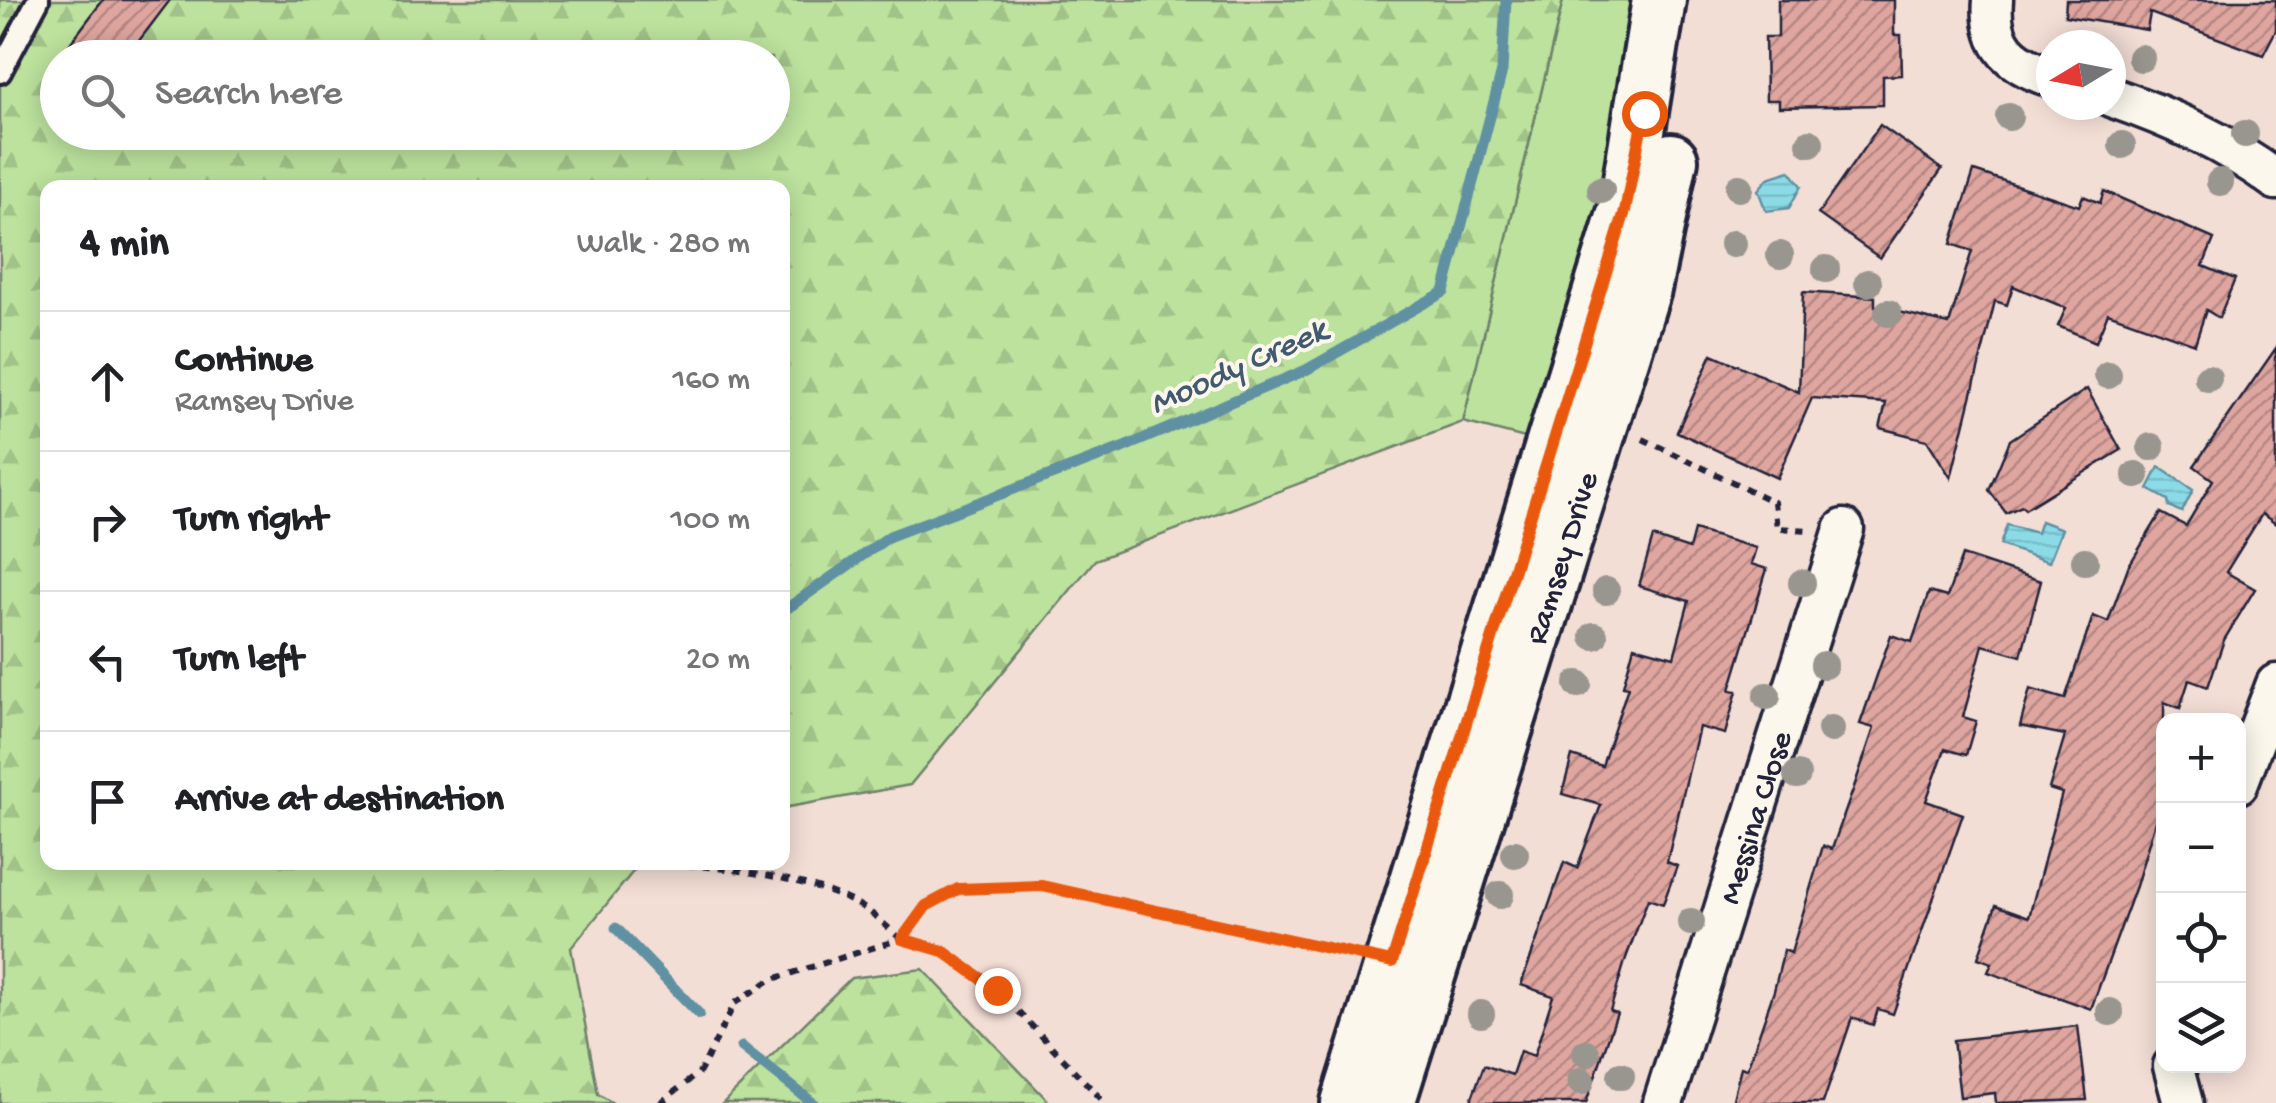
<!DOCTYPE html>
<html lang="en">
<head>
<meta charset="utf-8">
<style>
  body { margin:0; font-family:"Gochi Hand",sans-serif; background:#f6f6f6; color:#202124 }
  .controls { position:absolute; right:30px; bottom:30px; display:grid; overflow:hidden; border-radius:20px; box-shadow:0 5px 25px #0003 }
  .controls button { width:90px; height:90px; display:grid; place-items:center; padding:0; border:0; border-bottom:2px solid #e0e0e0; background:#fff; color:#202124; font:50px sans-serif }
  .compass { position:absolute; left:2036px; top:30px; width:90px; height:90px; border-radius:50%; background:#fff; box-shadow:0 5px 25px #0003; rotate:260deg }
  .stop { position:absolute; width:30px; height:30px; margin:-22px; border:8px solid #ea580c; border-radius:50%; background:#fff }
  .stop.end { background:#ea580c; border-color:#fff; box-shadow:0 2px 10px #0008 }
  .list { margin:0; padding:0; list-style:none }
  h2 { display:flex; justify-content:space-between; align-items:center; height:130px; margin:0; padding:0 40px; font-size:42px }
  h2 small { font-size:32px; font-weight:400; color:#757577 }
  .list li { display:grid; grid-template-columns:65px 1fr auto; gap:30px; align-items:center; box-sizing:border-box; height:140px; padding:0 40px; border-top:2px solid #e0e0e0 }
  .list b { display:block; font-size:38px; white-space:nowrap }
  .list p { margin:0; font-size:32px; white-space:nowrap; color:#757577 }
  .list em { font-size:32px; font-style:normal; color:#757577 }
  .icon { flex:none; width:55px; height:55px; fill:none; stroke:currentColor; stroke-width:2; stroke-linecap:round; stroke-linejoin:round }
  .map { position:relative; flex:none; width:2276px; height:1103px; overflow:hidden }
  .search { position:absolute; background:#fff; box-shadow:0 5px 25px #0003; left:40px; top:40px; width:750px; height:110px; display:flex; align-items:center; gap:25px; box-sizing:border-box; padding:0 35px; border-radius:55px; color:#757577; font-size:38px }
  .panel { position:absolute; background:#fff; box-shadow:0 5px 25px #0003; left:40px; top:180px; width:750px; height:690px; border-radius:20px }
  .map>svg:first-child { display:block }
  .green { fill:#bce29d; stroke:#6f826c; stroke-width:2.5 }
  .forest { fill:url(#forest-firs); stroke:#6f826c; stroke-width:2.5; fill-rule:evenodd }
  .water { fill:url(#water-rules); stroke:#6191a2; stroke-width:2.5 }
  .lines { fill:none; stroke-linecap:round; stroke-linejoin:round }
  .stream { stroke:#6191a2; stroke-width:11 }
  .building { fill:url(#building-hatch); stroke:#22223b; stroke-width:2.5 }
  .service-casing { stroke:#22223b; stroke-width:28 }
  .minor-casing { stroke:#22223b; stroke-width:45 }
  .secondary-casing { stroke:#22223b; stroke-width:60 }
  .path { stroke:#22223b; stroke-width:6; stroke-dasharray:8 8; stroke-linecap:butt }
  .service { stroke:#fbf7ec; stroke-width:20 }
  .minor { stroke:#fbf7ec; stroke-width:38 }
  .secondary { stroke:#fbf7ec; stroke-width:52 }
  .tree { fill:#999690 }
  .route { stroke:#ea580c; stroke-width:12 }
  .labels { text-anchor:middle; stroke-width:8; stroke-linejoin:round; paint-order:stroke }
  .street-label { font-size:32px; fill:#22223b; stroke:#fbf7ec }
  .water-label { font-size:35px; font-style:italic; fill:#425a6f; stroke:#fbf7ec }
</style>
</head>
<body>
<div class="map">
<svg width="2276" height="1103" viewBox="0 0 2276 1103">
  <defs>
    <pattern id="forest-firs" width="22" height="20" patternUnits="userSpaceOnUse" patternTransform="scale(2.5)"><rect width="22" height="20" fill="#bce29d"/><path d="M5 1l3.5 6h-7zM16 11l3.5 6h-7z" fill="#a1c288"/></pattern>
    <pattern id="water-rules" width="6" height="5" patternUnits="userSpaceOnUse" patternTransform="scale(2.5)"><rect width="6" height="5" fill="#8bdbe7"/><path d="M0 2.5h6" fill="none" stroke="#78bcc7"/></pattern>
    <pattern id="building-hatch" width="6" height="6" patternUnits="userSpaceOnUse" patternTransform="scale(2.5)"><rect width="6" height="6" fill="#dfa59f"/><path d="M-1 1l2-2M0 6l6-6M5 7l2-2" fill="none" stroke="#b48683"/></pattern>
  </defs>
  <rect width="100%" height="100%" fill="#f3ded5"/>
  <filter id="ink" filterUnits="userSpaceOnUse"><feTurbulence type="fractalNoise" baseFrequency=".01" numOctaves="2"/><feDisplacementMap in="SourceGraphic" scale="20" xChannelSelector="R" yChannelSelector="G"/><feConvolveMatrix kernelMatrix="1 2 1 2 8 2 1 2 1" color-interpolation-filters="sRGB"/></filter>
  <g filter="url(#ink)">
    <!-- green -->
    <polygon class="green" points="1563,0 1639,0 1580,318 1533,440 1463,422"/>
    <!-- forest -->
    <g class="forest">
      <path d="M 0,0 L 1563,0 L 1463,422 L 1095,560 L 910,785 L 783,808 L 782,188 L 48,188 L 48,862 L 640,863 L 571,948 L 598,1094 L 613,1103 L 0,1103 ZM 58,58 L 772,58 L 772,132 L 58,132 Z"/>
      <polygon points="923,969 1050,1103 723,1103 851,978"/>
    </g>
    <!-- water -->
    <g class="water">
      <polygon points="1790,171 1801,186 1789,208 1766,211 1758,190 1768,178"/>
      <polygon points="2159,467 2193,490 2182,512 2169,507 2168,500 2148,489"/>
      <polygon points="2041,521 2062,529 2049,562 2000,545 2007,525 2037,533"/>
    </g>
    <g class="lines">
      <!-- stream -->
      <g class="stream">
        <polyline points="782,612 890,536 1122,448 1306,370 1444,292 1502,71 1506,0"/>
        <polyline points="616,928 699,1014"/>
        <polyline points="742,1047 813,1103"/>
      </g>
    </g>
    <!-- building -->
    <g class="building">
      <polygon points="103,0 170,0 126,58 59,58"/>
      <polygon points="1778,0 1894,0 1894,35 1901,35 1902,75 1883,76 1883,105 1779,107 1779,100 1766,100 1765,37 1778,37"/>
      <polygon points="2066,0 2276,0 2276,30 2263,55 2150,13 2147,30 2065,16"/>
      <polygon points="1880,125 1942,169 1880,258 1818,214"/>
      <polygon points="1974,171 2079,206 2083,196 2100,203 2104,191 2214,239 2203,266 2235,279 2219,318 2206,310 2195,344 2108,313 2096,342 2058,326 2066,308 2013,286 2007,305 1995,301 1951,478 1927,440 1880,428 1886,403 1812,398 1777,478 1677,432 1712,354 1799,392 1803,292 1875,297 1875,306 1949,324 1972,251 1951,244"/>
      <polygon points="2276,348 2276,524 2262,514 2226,572 2255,589 2224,640 2208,687 2189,680 2180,708 2164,702 2164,791 2136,886 2091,1009 1988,972 1992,963 1978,958 1996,905 2029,917 2062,793 2049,789 2065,735 2020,726 2030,689 2065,699 2093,616 2108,622 2128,567 2161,513 2186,526 2213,480 2194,466"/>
      <polygon points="2087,389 2121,450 2025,509 2022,506 2006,513 1989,490 2010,440"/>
      <polygon points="1694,530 1756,548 1751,564 1767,569 1730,690 1737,691 1725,734 1699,727 1667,862 1677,866 1663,904 1648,899 1626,958 1610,1011 1617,1013 1586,1103 1470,1103 1484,1065 1512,1075 1520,1051 1534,1056 1553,996 1521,985 1564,862 1577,868 1601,805 1562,794 1572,756 1602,766 1628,687 1623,686 1634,646 1674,657 1689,601 1639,586 1653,537 1689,549"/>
      <polygon points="1962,555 2041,581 2021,656 1983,645 1963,717 1976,721 1966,755 1945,749 1926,801 1963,814 1893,1014 1878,1009 1873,1025 1852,1018 1823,1103 1732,1103 1741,1067 1747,1069 1774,991 1784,950 1791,953 1823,846 1832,849 1853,790 1874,728 1860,724 1891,635 1912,642 1929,592 1947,597"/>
      <polygon points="2078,1026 2087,1100 1996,1103 1995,1093 1960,1097 1953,1040"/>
    </g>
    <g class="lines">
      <defs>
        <polyline id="service" points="0,72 38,0"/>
        <g id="minor">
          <path d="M 1993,0 C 1989,45 2010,64 2051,77"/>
          <path d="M 2111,97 C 2171,118 2225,142 2276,180"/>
          <polyline points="2238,784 2276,684"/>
          <polyline points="2173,1066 2183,1103"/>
          <path id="s1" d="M 1663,1103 L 1844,529"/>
        </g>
        <g id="secondary">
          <polyline points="1348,1103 1625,211 1659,0"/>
          <path id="s2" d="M 1388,1103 L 1644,289 L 1671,160"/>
        </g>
      </defs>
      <!-- service casing -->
      <use href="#service" class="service-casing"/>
      <!-- minor casing -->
      <use href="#minor" class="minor-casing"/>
      <!-- secondary casing -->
      <use href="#secondary" class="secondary-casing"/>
      <!-- path -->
      <g class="path">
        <polyline points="1643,439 1774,502 1777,528 1808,530"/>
        <path d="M 687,865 C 744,870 805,878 857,904 C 873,912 888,928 901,939 L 926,907 L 958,889 L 1042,886 L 1351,953"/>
        <polyline points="660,1103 700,1072 735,1003 770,980 901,939 943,951 997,989 1105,1103"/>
      </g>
      <!-- service -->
      <use href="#service" class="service"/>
      <!-- minor -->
      <use href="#minor" class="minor"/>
      <!-- secondary -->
      <use href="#secondary" class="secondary"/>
    </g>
    <!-- trees -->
    <g class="tree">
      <circle cx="2141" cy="58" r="14"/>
      <circle cx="2009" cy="117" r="14"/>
      <circle cx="2245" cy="134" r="14"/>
      <circle cx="1810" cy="143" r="14"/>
      <circle cx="2122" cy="145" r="14"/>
      <circle cx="2220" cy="182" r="14"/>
      <circle cx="1739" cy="188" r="14"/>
      <circle cx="1601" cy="190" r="14"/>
      <circle cx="1733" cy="244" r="14"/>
      <circle cx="1780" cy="255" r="14"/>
      <circle cx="1826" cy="269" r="14"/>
      <circle cx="1868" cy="283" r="14"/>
      <circle cx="1888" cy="313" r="14"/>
      <circle cx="2108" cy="375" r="14"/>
      <circle cx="2208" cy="378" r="14"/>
      <circle cx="2151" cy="447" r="14"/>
      <circle cx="2136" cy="475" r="14"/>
      <circle cx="2085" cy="561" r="14"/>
      <circle cx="1802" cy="583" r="14"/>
      <circle cx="1606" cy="591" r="14"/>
      <circle cx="1594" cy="636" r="14"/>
      <circle cx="1824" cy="665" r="14"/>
      <circle cx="1578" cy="684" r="14"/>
      <circle cx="1767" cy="696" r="14"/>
      <circle cx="1831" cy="729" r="14"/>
      <circle cx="1797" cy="775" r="14"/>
      <circle cx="1515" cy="854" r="14"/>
      <circle cx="1500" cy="895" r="14"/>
      <circle cx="1691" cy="922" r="14"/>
      <circle cx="2110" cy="1012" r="14"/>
      <circle cx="1481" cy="1014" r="14"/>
      <circle cx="1586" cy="1053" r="14"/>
      <circle cx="1621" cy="1076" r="14"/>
      <circle cx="1581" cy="1081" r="14"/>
    </g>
  </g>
  <g class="lines" filter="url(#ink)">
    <!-- route -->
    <polyline class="route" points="997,990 943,951 902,939 926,906 958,889 1042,886 1392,962 1625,211 1644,113"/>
  </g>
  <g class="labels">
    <!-- street labels -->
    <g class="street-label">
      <text dy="11" stroke="none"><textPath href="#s2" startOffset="572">Ramsey Drive</textPath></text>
      <text dy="11" stroke="none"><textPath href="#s1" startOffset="300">Messina Close</textPath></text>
    </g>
    <!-- water labels -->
    <g class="water-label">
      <text transform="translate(1237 364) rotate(-24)" y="12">Moody Creek</text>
    </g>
  </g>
</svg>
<div class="controls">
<button>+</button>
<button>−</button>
<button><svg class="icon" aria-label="locate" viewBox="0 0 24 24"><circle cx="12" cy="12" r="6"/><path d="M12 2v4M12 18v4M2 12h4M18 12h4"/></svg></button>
<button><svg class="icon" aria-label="layers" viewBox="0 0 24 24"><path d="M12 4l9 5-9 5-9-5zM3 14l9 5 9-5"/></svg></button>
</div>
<svg class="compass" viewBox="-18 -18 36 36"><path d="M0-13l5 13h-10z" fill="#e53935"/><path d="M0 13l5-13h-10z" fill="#757577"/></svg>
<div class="stop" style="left:1644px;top:113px"></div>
<div class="stop end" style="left:997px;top:990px"></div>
<div class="search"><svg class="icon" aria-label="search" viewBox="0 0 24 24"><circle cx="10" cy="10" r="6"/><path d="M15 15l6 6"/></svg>Search here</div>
<section class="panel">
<h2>4 min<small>Walk · 280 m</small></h2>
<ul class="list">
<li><svg class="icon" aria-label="ahead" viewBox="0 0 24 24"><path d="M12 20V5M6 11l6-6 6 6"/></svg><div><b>Continue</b><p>Ramsey Drive</p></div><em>160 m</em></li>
<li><svg class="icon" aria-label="right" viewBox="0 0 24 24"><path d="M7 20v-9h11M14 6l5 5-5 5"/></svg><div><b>Turn right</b></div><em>100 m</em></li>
<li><svg class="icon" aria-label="left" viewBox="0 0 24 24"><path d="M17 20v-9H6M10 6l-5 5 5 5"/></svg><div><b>Turn left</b></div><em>20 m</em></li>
<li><svg class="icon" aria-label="arrive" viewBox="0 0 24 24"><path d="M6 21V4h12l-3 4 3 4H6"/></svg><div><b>Arrive at destination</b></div></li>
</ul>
</section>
</div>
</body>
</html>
